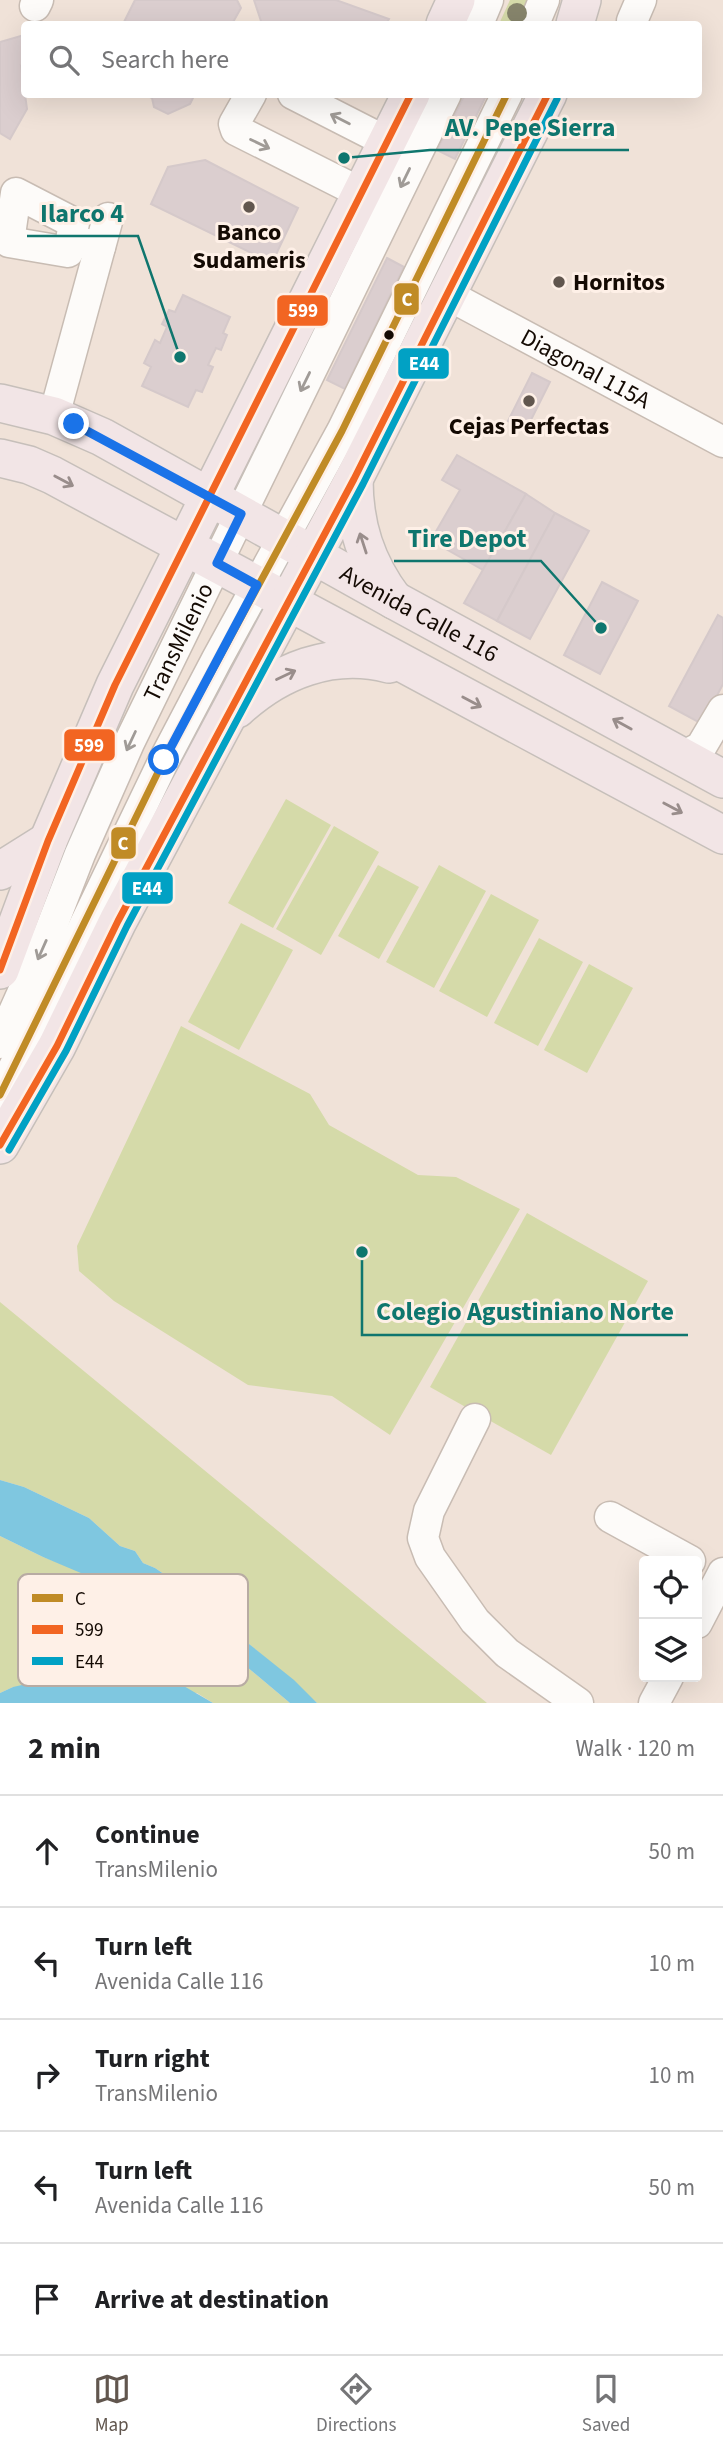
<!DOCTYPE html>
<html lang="en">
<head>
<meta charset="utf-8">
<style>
  body { margin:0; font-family:"Source Sans 3",sans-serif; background:#f6f6f6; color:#202124 }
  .controls { position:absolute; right:21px; bottom:21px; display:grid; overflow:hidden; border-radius:7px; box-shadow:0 7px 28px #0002 }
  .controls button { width:63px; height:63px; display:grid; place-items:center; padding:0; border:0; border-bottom:2px solid #e0e0e0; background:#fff; color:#202124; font:35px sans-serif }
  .stop { position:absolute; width:21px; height:21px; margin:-16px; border:5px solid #1a73e8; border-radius:50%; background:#fff }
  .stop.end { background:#1a73e8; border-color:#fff; box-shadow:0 2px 7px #0008 }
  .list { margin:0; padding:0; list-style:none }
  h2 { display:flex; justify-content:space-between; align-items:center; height:91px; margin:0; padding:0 28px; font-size:30px }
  h2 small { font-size:23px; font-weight:400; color:#757577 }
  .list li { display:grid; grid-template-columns:46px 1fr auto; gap:21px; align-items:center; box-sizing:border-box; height:112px; padding:0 28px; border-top:2px solid #e0e0e0 }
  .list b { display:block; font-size:26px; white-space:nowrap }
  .list p { margin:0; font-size:23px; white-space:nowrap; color:#757577 }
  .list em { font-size:23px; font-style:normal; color:#757577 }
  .icon { flex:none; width:38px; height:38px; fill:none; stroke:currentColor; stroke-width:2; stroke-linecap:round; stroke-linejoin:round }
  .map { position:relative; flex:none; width:723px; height:1703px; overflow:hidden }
  .search { position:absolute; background:#fff; box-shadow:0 7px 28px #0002; left:21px; right:21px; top:21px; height:77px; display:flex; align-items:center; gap:18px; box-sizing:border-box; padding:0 24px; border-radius:7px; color:#757577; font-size:26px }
  .sheet { height:651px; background:#fff }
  nav { display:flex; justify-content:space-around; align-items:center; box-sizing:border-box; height:98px; border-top:2px solid #e0e0e0; background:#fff; font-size:19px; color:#757577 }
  nav a { display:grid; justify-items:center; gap:4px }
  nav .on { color:#61564e }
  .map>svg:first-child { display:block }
  .green { fill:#d5daa9 }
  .water { fill:#7fc7e0 }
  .building { fill:#dbcecf; stroke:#d5c9ca; stroke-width:2 }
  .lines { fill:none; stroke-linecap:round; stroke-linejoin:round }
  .minor-casing { stroke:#c8bcb3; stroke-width:33 }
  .major-casing { stroke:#c6bfba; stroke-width:40 }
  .minor { stroke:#fdfbf9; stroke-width:30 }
  .major { stroke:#f2e5e6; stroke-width:37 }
  .bus-1-casing { stroke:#fef0e7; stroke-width:12 }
  .bus-2-casing { stroke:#fef0e7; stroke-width:12 }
  .bus-3-casing { stroke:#fef0e7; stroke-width:12 }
  .bus-1 { stroke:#c08b26; stroke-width:7 }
  .bus-2 { stroke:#f26522; stroke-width:7 }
  .bus-3 { stroke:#01a1c4; stroke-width:7 }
  .tree { fill:#87856c }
  .oneway { stroke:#a09b97 }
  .oneway2 { stroke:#998d8b }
  .route { stroke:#1a73e8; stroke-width:9 }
  .poi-dot { fill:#61564e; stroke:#fef0e7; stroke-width:2.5 }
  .bus-dot { fill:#140a03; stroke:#fef0e7; stroke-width:2.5 }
  .labels { text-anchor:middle; stroke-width:6; stroke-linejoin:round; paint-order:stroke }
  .poi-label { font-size:24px; font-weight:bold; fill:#140a03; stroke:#fef0e7 }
  .street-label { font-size:24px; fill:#140a03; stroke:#fef0e7 }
  .key { fill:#fef0e7; stroke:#b8aba3; stroke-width:2 }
  .key-label { font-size:19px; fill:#140a03 }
  .leader { fill:none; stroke:#0f766e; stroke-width:2.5 }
  .callout-dot { fill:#0f766e; stroke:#fef0e7; stroke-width:2.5 }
  .callout-label { font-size:26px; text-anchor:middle; font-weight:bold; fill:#0f766e; stroke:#fef0e7; stroke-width:6; stroke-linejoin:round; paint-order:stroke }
  .line-badge { stroke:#fef0e7; stroke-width:2.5 }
  .badge-label { font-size:19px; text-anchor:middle; font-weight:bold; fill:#fff }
</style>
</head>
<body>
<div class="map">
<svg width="723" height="1703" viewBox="0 0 723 1703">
  <rect width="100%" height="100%" fill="#f0e2d8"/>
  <!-- green -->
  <g class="green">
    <polygon points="510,0 528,0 520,24 499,24"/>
    <polygon points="286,799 331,825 273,928 228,903"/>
    <polygon points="334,826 379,852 321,955 276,929"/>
    <polygon points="378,865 419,887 379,959 338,936"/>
    <polygon points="439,865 486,891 434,988 386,962"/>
    <polygon points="491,894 539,920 487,1017 439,991"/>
    <polygon points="241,923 293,950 239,1050 188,1022"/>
    <polygon points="539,938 583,962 538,1046 494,1023"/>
    <polygon points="589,964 633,988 587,1073 544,1050"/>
    <polygon points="181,1026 310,1094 329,1125 418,1175 456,1177 520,1209 390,1435 332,1396 248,1385 114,1301 79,1271 77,1246"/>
    <polygon points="527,1213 648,1281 551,1455 430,1387"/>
    <polygon points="0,1302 487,1703 317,1703 186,1589 155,1568 143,1563 135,1551 120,1546 89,1518 24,1487 0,1480"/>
    <polygon points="0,1536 43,1557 83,1572 140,1598 234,1656 290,1703 213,1703 197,1693 13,1687 0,1693"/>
  </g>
  <!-- water -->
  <g class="water">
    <polygon points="0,1480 24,1487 89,1518 120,1546 135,1551 143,1563 155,1568 186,1589 239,1636 294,1680 317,1703 290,1703 234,1656 140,1598 43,1557 0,1536"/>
    <polygon points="92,1669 128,1673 182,1685 213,1703 0,1703 0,1693 13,1687"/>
  </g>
  <!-- building -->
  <g class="building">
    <polygon points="135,0 237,0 241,8 232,24 123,24"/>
    <polygon points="254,0 336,0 389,19 386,24 262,24"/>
    <polygon points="24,35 24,68 21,66 27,109 10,139 0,133 0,42"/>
    <polygon points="144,94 195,94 190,104 168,114 154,107 152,98"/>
    <polygon points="465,94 487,94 455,159 437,150"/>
    <polygon points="205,160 298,208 272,263 151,204 168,167"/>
    <polygon points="387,258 404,267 345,389 327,380"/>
    <polygon points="183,295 230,317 223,333 227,335 221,350 216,348 208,365 213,367 202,392 196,390 188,407 142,386 151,367 144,363 155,340 160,343 167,327 162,324 169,310 175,312"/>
    <polygon points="532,373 550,382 526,430 508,421"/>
    <polygon points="457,455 526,494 483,570 439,545 435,533 460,490 442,480"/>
    <polygon points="526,494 555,513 497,621 464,603"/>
    <polygon points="555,513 589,531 530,639 497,621"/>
    <polygon points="602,582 638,601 600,674 564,655"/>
    <polygon points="718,615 723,618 723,684 702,724 669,706"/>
  </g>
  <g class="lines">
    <defs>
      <g id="minor">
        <polyline points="35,6 38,0"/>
        <polyline points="632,21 641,0"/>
        <polyline points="478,24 488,0"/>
        <polyline points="534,24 544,0"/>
        <polyline points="251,94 234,124 236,130 361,193"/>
        <polyline points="293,94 387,142"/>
        <polyline points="71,240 68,252 9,242 16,193 74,223 71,240 100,247"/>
        <path id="s1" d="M 448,295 L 723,442"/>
        <polyline points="54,416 108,218"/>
        <polyline points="682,757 701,747 723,710"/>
        <path id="s2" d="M 0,1043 L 48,936 L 80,854 L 129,743 L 446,94"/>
        <polyline points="0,1095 73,949 164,760 217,659 342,431 507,94"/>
        <polyline points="475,1419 429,1511 423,1538 430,1557 475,1621 507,1653 578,1703"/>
        <polyline points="610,1517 690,1561"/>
        <polyline points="697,1623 723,1573"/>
        <polyline points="654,1703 668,1677"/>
      </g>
      <g id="major">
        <polyline points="445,24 456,0"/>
        <polyline points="575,24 582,0"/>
        <path id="s3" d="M 0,403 L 54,416 L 102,437 L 394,600 L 723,779"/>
        <polyline points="0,458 29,465 52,475 723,835"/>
        <path d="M 354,479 C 354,525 366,563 394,600"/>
        <path d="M 237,709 C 278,671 332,649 389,664"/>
        <polyline points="0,871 48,841"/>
        <polyline points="0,970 48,841 115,685 411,94"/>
        <polyline points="0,1145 57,1046 118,921 354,479 548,94"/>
      </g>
    </defs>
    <!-- minor casing -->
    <use href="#minor" class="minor-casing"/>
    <!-- major casing -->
    <use href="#major" class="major-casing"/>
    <!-- minor -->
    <use href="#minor" class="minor"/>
    <!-- major -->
    <use href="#major" class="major"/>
    <defs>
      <polyline id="bus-1" points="0,1095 164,760 342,431 507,94"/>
      <g id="bus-2">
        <polyline points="0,970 48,841 115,685 411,94"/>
        <polyline points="0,1145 57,1046 118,921 354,479 548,94"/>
      </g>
      <polyline id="bus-3" points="9,1150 66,1051 127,926 363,484 557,99"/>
    </defs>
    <!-- bus-1 casing -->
    <use href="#bus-1" class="bus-1-casing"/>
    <!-- bus-2 casing -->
    <use href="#bus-2" class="bus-2-casing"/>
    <!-- bus-3 casing -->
    <use href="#bus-3" class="bus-3-casing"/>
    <!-- bus-1 -->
    <use href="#bus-1" class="bus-1"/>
    <!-- bus-2 -->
    <use href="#bus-2" class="bus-2"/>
    <!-- bus-3 -->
    <use href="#bus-3" class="bus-3"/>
  </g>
  <!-- trees -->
  <circle class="tree" cx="517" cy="13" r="10"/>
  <!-- one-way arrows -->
  <defs><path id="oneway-shaft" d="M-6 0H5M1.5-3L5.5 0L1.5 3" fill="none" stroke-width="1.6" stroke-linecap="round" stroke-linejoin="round" transform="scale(1.75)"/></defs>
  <g class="oneway">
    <use href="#oneway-shaft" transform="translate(340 119) rotate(-153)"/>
    <use href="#oneway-shaft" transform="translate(260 144) rotate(26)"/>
    <use href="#oneway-shaft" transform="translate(405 178) rotate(116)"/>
    <use href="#oneway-shaft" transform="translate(305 382) rotate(116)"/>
    <use href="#oneway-shaft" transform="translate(131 741) rotate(115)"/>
    <use href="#oneway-shaft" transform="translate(42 950) rotate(114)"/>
  </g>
  <g class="oneway2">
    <use href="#oneway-shaft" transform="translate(64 481) rotate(28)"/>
    <use href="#oneway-shaft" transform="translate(363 543) rotate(-108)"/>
    <use href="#oneway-shaft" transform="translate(286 675) rotate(-25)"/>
    <use href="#oneway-shaft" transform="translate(472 702) rotate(28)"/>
    <use href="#oneway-shaft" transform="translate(622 724) rotate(-151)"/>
    <use href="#oneway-shaft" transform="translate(673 808) rotate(28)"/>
  </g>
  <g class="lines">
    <!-- route -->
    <polyline class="route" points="74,424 241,514 217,563 257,585 164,760"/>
  </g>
  <!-- markers -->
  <g class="poi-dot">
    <circle cx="249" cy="207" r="7"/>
    <circle cx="559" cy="282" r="7"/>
    <circle cx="529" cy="401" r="7"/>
  </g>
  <circle class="bus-dot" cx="389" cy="335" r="6"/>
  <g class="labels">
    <!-- poi labels -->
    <g class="poi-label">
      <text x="249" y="240">Banco<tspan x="249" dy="28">Sudameris</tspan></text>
      <text x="573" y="290" text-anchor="start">Hornitos</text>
      <text x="529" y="434">Cejas Perfectas</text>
    </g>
    <!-- street labels -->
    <g class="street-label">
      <text dy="8" stroke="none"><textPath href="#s1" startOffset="156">Diagonal 115A</textPath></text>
      <text dy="8" stroke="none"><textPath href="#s3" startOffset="471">Avenida Calle 116</textPath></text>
      <text dy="8" stroke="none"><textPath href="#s2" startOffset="439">TransMilenio</textPath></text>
    </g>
  </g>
  <!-- legend -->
  <rect x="18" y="1574" width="230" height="112" rx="10" class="key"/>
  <rect x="32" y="1594" width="31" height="8" fill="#c08b26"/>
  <rect x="32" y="1625" width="31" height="9" fill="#f26522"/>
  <rect x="32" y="1657" width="31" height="8" fill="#01a1c4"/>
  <g class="key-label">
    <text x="75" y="1605">C</text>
    <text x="75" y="1636">599</text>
    <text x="75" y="1668">E44</text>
  </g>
  <!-- callouts -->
  <path class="leader" d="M344 158L430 150H629M180 357L138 236H27M601 628L541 561H394M362 1252L362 1335H688"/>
  <g class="callout-dot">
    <circle cx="344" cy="158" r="7"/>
    <circle cx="180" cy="357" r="7"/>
    <circle cx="601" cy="628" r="7"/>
    <circle cx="362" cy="1252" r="7"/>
  </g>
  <g class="callout-label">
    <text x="530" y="136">AV. Pepe Sierra</text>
    <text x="82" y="222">Ilarco 4</text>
    <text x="467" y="547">Tire Depot</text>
    <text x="525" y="1320">Colegio Agustiniano Norte</text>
  </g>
  <g class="line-badge">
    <rect x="393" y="282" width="27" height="34" rx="7" fill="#c08b26"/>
    <rect x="276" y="294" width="53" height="33" rx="7" fill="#f26522"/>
    <rect x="397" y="347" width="53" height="33" rx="7" fill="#01a1c4"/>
    <rect x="63" y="728" width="53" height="34" rx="7" fill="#f26522"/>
    <rect x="110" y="826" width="27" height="34" rx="7" fill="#c08b26"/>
    <rect x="121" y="871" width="53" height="34" rx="7" fill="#01a1c4"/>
  </g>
  <g class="badge-label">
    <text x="407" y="306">C</text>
    <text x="303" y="317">599</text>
    <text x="424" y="370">E44</text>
    <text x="89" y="752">599</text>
    <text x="123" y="850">C</text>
    <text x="147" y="895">E44</text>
  </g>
</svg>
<div class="controls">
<button><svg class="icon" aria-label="locate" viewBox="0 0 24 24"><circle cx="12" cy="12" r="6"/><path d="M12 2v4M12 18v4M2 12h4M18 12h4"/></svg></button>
<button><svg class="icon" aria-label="layers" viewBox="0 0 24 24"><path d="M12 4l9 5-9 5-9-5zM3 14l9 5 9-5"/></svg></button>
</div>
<div class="stop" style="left:164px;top:760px"></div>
<div class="stop end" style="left:74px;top:424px"></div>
<div class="search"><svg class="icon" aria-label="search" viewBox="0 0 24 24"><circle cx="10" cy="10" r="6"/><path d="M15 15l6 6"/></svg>Search here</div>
</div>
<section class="sheet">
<h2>2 min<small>Walk · 120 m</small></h2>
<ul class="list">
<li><svg class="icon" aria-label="ahead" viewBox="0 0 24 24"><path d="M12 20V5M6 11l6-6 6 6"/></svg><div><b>Continue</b><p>TransMilenio</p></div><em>50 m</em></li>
<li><svg class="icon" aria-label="left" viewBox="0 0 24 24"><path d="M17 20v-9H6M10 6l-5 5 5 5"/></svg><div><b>Turn left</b><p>Avenida Calle 116</p></div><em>10 m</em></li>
<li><svg class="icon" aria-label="right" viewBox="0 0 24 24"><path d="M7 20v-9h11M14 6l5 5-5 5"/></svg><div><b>Turn right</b><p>TransMilenio</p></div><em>10 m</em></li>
<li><svg class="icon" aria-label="left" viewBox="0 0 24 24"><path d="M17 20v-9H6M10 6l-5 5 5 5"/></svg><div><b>Turn left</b><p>Avenida Calle 116</p></div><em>50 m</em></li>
<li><svg class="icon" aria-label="arrive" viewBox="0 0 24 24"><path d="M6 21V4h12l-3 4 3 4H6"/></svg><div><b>Arrive at destination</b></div></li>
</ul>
</section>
<nav>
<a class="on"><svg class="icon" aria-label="map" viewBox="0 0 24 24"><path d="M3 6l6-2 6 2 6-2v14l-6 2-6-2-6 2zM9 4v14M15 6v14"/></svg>Map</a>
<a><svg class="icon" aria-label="directions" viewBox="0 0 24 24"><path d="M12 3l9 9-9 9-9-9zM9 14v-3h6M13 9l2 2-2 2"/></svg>Directions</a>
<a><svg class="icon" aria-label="saved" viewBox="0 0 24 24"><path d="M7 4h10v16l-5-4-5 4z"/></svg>Saved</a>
</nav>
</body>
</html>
